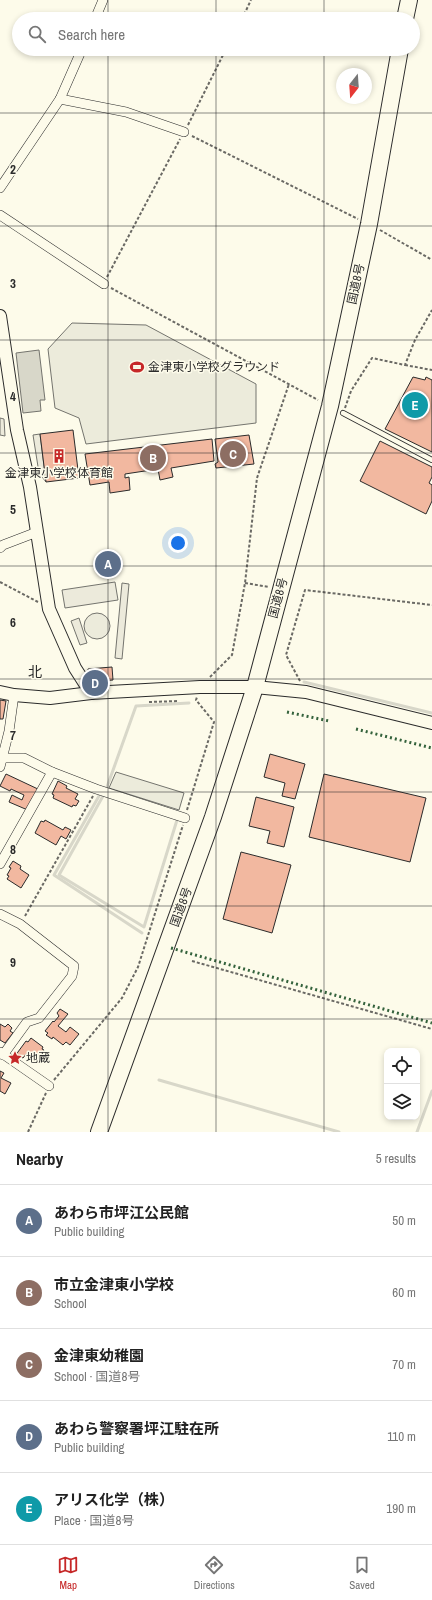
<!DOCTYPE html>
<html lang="en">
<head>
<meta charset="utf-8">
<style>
  body { margin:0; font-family:"Archivo Narrow","Noto Sans JP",sans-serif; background:#f6f6f6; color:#222 }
  .controls { position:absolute; right:12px; bottom:12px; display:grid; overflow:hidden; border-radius:8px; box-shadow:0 2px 6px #0003 }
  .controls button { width:36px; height:36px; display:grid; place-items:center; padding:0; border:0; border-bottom:1px solid #e0e0e0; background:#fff; color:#222; font:20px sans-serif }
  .compass { position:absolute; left:336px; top:68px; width:36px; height:36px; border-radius:50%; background:#fff; box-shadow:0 2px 6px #0003; rotate:197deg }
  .you { position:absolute; left:178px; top:543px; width:14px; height:14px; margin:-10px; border:3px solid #fff; border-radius:50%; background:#1a73e8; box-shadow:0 0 0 6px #1a73e833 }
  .badge { display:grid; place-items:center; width:26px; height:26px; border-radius:50%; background:#c62828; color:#fff; font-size:13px; font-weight:700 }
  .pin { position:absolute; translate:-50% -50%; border:2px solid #fff; box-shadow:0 1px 4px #0006 }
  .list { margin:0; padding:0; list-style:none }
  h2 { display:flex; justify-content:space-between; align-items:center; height:52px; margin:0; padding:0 16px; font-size:17px }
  h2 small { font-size:13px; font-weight:400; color:#767676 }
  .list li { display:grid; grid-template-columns:26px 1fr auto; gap:12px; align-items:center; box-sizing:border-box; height:72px; padding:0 16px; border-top:1px solid #e0e0e0 }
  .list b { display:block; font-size:15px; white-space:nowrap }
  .list p { margin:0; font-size:13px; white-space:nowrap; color:#767676 }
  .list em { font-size:13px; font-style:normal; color:#767676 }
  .icon { flex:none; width:22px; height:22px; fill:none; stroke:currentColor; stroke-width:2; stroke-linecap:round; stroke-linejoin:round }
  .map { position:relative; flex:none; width:432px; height:1132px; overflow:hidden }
  .search { position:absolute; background:#fff; box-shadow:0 2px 6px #0003; left:12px; right:12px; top:12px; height:44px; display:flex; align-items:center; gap:10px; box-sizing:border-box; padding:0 14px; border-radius:22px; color:#767676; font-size:15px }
  .sheet { height:412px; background:#fff }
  nav { display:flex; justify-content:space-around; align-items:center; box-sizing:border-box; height:56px; border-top:1px solid #e0e0e0; background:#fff; font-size:11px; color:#767676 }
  nav a { display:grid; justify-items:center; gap:2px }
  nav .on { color:#c62828 }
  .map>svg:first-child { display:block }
  .green { fill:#ecebdb; stroke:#74746e }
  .parking { fill:#eceadb; stroke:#74746e }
  .water { fill:#d8d7c9; stroke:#74746e }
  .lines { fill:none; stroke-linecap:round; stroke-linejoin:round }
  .stream { stroke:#d8d7c9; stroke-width:3 }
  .building { fill:#f2b8a0; stroke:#2b2b2b }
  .lane-casing { stroke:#2b2b2b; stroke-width:6 }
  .street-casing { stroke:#2b2b2b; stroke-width:10 }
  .secondary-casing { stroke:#2b2b2b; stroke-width:14 }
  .highway-casing { stroke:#2b2b2b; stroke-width:18 }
  .path { stroke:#6a6964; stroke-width:2; stroke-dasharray:3 2; stroke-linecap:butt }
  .lane { stroke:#fdfbea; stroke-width:4.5 }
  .street { stroke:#fdfbea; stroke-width:9 }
  .secondary { stroke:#fdfbea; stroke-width:12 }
  .highway { stroke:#fdfbea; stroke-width:16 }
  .hedge { stroke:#34623c; stroke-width:3; stroke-dasharray:2 3; stroke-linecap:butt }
  .grid { fill:none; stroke:#2b2b2b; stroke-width:1; stroke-opacity:0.55 }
  .labels { text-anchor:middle; stroke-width:3; stroke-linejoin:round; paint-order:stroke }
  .street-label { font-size:12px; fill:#2b2b2b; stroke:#fdfbea }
  .poi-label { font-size:12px; fill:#2b2b2b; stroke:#fdfbea; text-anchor:start }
  .quarter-label { font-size:14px; fill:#2b2b2b; stroke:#fdfbea }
  .grid-label { font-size:13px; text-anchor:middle; font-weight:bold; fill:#2b2b2b; stroke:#fdfbea; stroke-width:3; stroke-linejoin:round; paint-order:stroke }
</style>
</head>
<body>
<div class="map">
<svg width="432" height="1132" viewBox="0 0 432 1132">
  <rect width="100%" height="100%" fill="#fdfbea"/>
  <!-- green -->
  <g class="green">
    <polygon points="72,323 146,325 256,384 256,423 86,444 79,418 55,408 48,349"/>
    <circle cx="97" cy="626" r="13"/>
    <polygon points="116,772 184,793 179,810 109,788"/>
  </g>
  <!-- parking -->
  <g class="parking">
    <polygon points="0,418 4,419 5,436 0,435"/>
    <polygon points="40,434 46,482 39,473 33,435"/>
    <polygon points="115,582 118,600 65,608 62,590"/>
    <polygon points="122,583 129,584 122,659 115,658"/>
    <polygon points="79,618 87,643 80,645 71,621"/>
  </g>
  <!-- water -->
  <polygon class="water" points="39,350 45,400 40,400 41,411 23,413 16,353"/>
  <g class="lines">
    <!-- stream -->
    <g class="stream">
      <polyline points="304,682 432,713"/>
      <polyline points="107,787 136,706 189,703"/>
      <polyline points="99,796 54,875 142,933"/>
      <polyline points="103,796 59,875 144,927 177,820"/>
      <polyline points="159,1080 339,1132"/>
      <polyline points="417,1132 432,1091"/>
    </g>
  </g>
  <!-- building -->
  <g class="building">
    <polygon points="413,377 425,380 426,377 432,380 432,452 385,429"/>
    <polygon points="73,430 79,478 46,482 40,434"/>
    <polygon points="249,435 254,464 216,468 215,464 218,462 215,439"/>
    <polygon points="212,439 214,461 171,468 173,477 160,480 158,469 125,474 125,478 129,477 130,490 110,493 109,482 90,485 85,454"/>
    <polygon points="380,441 432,467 432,477 429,483 432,485 432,501 426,514 360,481"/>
    <polygon points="112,667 113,680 89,682 88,669"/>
    <polygon points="0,700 6,701 3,719 0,719"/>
    <polygon points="270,754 305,764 295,799 282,796 285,783 264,777"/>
    <polygon points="6,774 40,790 30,811 9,802 12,795 22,800 24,795 11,789 10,791 0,786"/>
    <polygon points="324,774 426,798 410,862 309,837"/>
    <polygon points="58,781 67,786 66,788 78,794 75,799 79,801 76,806 73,805 72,807 53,798 54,795 52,794"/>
    <polygon points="256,797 294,807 284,847 267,843 270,831 249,826"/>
    <polygon points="45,820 63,830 65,827 71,830 66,839 61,836 56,845 35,833 41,821 44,822"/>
    <polygon points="241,852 291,865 272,933 223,919"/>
    <polygon points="13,861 21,866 20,869 29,875 21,888 7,879 9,876 7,875 11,868 9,867"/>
    <polygon points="60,1009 68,1014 58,1026 66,1032 70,1027 79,1034 70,1045 66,1042 63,1045 53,1037 52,1039 46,1035 48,1033 45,1031 53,1021 54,1022 59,1016 57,1013"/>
    <polygon points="0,1024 5,1027 8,1024 12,1028 10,1031 13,1033 5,1043 0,1040"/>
    <polygon points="31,1038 43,1047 42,1049 44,1050 35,1063 28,1058 30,1056 26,1054 23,1058 21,1057 19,1059 15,1056 26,1041 28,1042"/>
    <polygon points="0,1071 4,1073 1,1078 11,1083 5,1094 0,1091"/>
  </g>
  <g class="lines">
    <defs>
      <polyline id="lane" points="343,413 432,460"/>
      <g id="street">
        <polyline points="95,19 103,0"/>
        <polyline points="60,99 126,112 184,132"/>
        <polyline points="0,188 60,99 82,49"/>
        <polyline points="0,215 104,284"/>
        <polyline points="0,548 3,545 37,532"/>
        <polyline points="0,758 24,758 52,772 96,789 185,818"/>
        <polyline points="0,767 9,731 14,695"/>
        <polyline points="0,864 52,772"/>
        <polyline points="0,914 20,924 74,966 72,976 39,1018 27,1022 3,1055"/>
        <polyline points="0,1052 49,1086"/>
      </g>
      <g id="secondary">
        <polyline points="0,316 17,430 30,487 49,609 75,668 91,693"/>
        <polyline points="0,692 14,695 50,698 91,693 200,687 255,687 306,692 432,723"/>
      </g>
      <g id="highway">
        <polyline points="405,19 409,0"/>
        <polyline points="99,1132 213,817 255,687 330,406 369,224 400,49"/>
      </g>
    </defs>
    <!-- lane casing -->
    <use href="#lane" class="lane-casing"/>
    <!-- street casing -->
    <use href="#street" class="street-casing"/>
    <!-- secondary casing -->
    <use href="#secondary" class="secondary-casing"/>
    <!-- highway casing -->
    <use href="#highway" class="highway-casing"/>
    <!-- path -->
    <g class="path">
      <polyline points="242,19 251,0"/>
      <polyline points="188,125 226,49"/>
      <polyline points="192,136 358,219"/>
      <polyline points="380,230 432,260"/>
      <polyline points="107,277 180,139"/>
      <polyline points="111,288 318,400"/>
      <polyline points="405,365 432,370"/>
      <polyline points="345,408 351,391 372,358 405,365 415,340 432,310"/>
      <polyline points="0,582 38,602"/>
      <polyline points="245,583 269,587"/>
      <polyline points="210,677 232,655 245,583 257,478 289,384"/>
      <polyline points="300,681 286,655 305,590 432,605"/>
      <polyline points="149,702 178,701"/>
      <polyline points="187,810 214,722 196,700 197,697"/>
      <polyline points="25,916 93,796"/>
      <polyline points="192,961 432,1029"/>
      <polyline points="54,1080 122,998 138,967 183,825"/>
      <polyline points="28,1132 46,1093"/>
    </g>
    <!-- lane -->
    <use href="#lane" class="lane"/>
    <!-- street -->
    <use href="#street" class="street"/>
    <!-- secondary -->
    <use href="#secondary" class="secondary"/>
    <!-- highway -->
    <use href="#highway" class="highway"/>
    <!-- hedge -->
    <g class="hedge">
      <polyline points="287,712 329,721"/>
      <polyline points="356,729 432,748"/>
      <polyline points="171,948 432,1023"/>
    </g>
  </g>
  <!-- grid -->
  <path class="grid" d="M 108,0 L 108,19M 216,0 L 216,19M 324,0 L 324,19M 108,49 L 108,1132M 216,49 L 216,1132M 324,49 L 324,1132M 0,113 L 432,113M 0,226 L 432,226M 0,340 L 432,340M 0,453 L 432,453M 0,566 L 432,566M 0,679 L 432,679M 0,792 L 432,792M 0,906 L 432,906M 0,1019 L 432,1019"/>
  <!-- icons -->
  <defs>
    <symbol id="stadium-bare" viewBox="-9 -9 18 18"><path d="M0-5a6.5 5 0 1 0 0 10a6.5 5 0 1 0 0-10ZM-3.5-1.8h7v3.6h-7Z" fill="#c62828" stroke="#fdfbea" stroke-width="2.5" paint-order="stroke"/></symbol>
    <symbol id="building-bare" viewBox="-9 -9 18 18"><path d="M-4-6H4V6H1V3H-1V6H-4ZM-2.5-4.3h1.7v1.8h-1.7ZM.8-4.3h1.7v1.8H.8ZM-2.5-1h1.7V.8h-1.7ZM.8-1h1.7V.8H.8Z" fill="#c62828" stroke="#fdfbea" stroke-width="2.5" paint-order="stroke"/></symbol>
    <symbol id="sight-bare" viewBox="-9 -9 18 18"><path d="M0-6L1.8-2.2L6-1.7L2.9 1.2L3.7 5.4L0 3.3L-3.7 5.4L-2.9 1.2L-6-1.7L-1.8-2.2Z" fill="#c62828" stroke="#fdfbea" stroke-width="2.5" paint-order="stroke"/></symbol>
  </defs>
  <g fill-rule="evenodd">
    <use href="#stadium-bare" x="127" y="357" width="20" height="20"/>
    <use href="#building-bare" x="49" y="446" width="20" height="20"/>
    <use href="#sight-bare" x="5" y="1048" width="20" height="20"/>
  </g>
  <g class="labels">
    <!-- street labels -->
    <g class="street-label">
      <text transform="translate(356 284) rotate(-78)" y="4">国道8号</text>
      <text transform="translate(278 598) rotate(-75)" y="4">国道8号</text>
      <text transform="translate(181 907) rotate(-70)" y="4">国道8号</text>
    </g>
    <!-- poi labels -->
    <g class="poi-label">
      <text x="148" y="371">金津東小学校グラウンド</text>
      <text x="59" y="477" text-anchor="middle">金津東小学校体育館</text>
      <text x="26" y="1062">地蔵</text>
    </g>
    <!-- quarter labels -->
    <g class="quarter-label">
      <text x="35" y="677">北</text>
    </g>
  </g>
  <g class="grid-label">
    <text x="13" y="174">2</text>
    <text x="13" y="288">3</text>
    <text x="13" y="401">4</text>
    <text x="13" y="514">5</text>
    <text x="13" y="627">6</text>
    <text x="13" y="740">7</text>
    <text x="13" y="854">8</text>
    <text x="13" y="967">9</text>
  </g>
</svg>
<div class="controls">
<button><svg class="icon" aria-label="locate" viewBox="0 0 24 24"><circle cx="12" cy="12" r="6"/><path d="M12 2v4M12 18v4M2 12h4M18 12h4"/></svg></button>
<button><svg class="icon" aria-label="layers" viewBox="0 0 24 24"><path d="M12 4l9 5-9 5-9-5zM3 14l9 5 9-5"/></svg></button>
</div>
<svg class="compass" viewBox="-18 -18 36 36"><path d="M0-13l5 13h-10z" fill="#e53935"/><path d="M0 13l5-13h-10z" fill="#767676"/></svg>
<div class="you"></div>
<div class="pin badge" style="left:108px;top:564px;background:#5c6f8a">A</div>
<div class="pin badge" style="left:153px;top:458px;background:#8d6e63">B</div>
<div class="pin badge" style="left:233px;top:454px;background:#8d6e63">C</div>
<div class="pin badge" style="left:95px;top:683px;background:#5c6f8a">D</div>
<div class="pin badge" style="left:415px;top:405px;background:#0f9aa8">E</div>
<div class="search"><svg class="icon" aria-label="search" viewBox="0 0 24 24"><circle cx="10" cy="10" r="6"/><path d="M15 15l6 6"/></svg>Search here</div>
</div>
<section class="sheet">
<h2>Nearby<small>5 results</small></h2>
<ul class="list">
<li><span class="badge" style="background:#5c6f8a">A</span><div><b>あわら市坪江公民館</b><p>Public building</p></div><em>50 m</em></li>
<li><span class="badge" style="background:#8d6e63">B</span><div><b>市立金津東小学校</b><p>School</p></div><em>60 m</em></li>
<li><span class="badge" style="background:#8d6e63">C</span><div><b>金津東幼稚園</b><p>School · 国道8号</p></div><em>70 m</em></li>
<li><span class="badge" style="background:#5c6f8a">D</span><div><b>あわら警察署坪江駐在所</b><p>Public building</p></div><em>110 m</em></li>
<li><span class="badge" style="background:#0f9aa8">E</span><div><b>アリス化学（株）</b><p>Place · 国道8号</p></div><em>190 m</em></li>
</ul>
</section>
<nav>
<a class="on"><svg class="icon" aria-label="map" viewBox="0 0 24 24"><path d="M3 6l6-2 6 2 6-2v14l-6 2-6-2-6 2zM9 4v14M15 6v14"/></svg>Map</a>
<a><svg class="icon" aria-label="directions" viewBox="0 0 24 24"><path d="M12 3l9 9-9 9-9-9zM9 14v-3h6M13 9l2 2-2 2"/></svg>Directions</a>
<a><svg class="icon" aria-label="saved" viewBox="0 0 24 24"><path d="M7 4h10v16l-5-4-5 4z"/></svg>Saved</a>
</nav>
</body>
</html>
